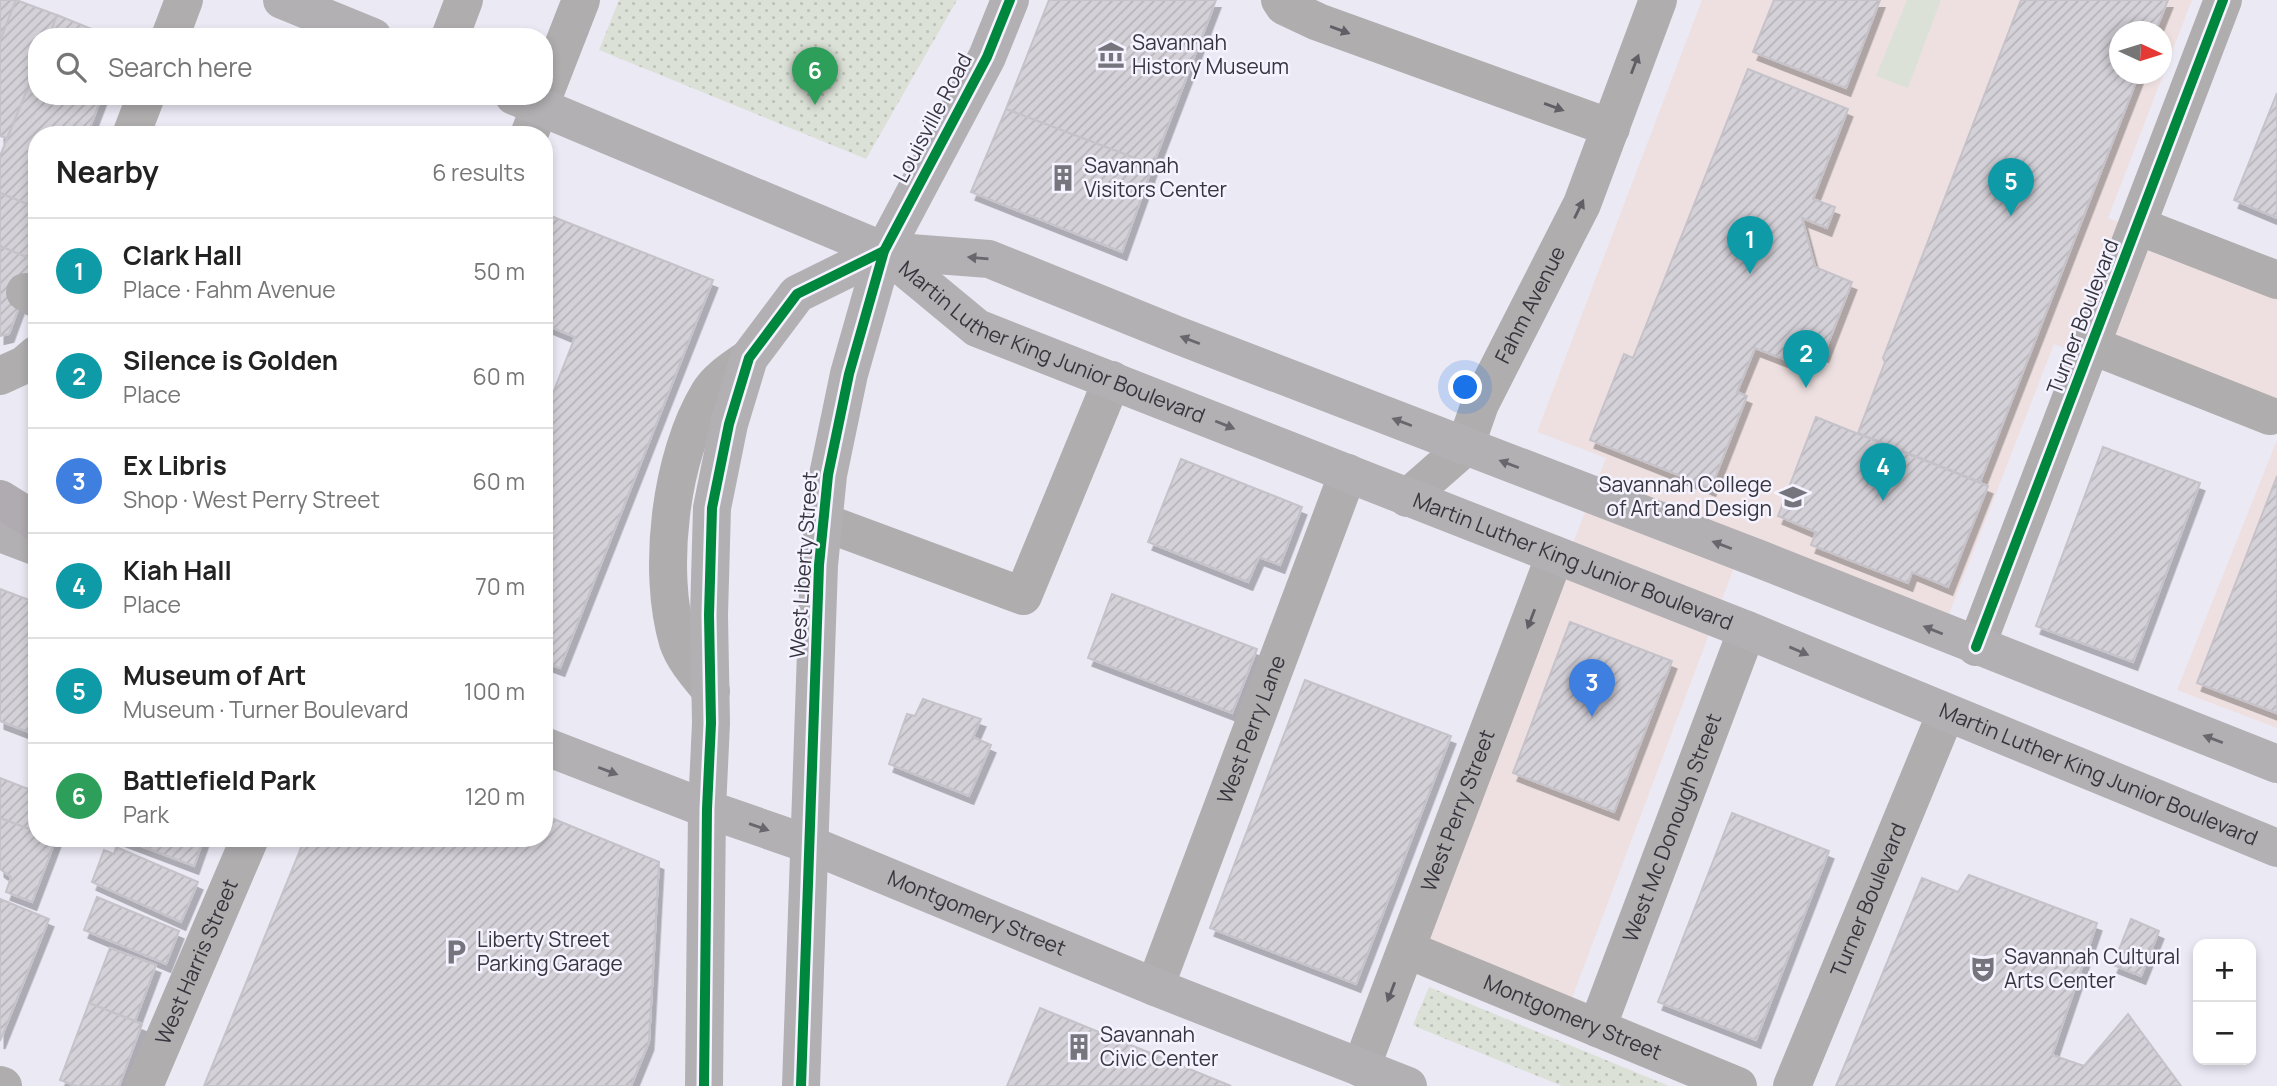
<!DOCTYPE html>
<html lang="en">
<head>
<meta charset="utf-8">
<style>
  body { margin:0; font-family:Manrope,sans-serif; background:#f6f6f6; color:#222 }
  .controls { position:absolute; right:21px; bottom:21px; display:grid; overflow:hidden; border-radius:14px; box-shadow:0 4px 10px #0003 }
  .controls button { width:63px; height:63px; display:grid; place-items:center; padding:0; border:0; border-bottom:2px solid #e0e0e0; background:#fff; color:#222; font:35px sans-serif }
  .compass { position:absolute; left:2109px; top:21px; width:63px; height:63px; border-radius:50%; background:#fff; box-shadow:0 4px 10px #0003; rotate:94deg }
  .you { position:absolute; left:1466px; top:388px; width:24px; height:24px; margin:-18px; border:5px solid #fff; border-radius:50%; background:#1a73e8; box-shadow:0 0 0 10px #1a73e833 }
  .badge { display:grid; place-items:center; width:46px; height:46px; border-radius:50%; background:#db2777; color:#fff; font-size:23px; font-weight:700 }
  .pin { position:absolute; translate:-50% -58px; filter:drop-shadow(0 2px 4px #0008) }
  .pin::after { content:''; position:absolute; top:37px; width:24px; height:21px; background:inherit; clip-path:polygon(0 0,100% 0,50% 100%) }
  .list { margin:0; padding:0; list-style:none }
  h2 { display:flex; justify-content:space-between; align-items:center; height:91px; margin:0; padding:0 28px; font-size:30px }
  h2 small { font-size:23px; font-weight:400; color:#767676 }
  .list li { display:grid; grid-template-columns:46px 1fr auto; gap:21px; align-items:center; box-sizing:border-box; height:105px; padding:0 28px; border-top:2px solid #e0e0e0 }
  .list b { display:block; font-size:26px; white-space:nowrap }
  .list p { margin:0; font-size:23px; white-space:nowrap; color:#767676 }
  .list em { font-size:23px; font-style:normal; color:#767676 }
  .icon { flex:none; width:38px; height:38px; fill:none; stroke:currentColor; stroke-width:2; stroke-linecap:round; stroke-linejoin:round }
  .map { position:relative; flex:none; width:2277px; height:1086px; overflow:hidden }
  .search { position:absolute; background:#fff; box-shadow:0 4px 10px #0003; left:28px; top:28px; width:525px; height:77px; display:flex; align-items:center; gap:18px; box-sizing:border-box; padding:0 24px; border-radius:28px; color:#767676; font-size:26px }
  .panel { position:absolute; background:#fff; box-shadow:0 4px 10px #0003; left:28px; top:126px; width:525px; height:721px; border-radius:28px }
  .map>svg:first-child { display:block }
  .education { fill:#eee0e0; fill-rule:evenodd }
  .grass { fill:#dce1d7 }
  .park { fill:url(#park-dots) }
  .building { fill:url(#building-hatch); stroke:#c5c2ca; stroke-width:2; filter:url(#shadow) }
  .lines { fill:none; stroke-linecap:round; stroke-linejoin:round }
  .minor { stroke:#b0adaf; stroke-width:38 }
  .major { stroke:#b3b0b4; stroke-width:38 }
  .highway { stroke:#afabb0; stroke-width:38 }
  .cycleway-casing { stroke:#f5f3ff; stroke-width:15 }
  .cycleway { stroke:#00873e; stroke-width:10 }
  .oneway { fill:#615f65 }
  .oneway2 { fill:#69666d }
  .labels { text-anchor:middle; stroke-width:5; stroke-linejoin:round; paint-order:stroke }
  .poi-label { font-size:21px; fill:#37353d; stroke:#f5f3ff; text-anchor:start }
  .street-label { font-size:21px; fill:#37353d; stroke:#f5f3ff }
</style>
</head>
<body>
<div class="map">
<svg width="2277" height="1086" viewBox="0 0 2277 1086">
  <defs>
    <pattern id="park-dots" width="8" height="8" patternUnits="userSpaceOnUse" patternTransform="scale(1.75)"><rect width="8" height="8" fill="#dce1d7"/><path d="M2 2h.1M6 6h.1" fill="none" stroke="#bdc2b9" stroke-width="1.8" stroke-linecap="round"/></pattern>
    <pattern id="building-hatch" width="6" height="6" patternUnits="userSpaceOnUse" patternTransform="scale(1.75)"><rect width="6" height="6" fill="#d4d1d8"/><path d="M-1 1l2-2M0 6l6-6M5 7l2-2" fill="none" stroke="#b7b4ba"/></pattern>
    <filter id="shadow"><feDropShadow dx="4.5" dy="8" stdDeviation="0" flood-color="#0004"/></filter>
  </defs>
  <rect width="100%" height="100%" fill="#ebe9f4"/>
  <!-- education -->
  <g class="education">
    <path d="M 1702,0 L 2192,0 L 2108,218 L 2277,283 L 2277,431 L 2054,344 L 1948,617 L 1746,536 L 1572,998 L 1419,938 L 1606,458 L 1537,432 ZM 2120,32 L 2162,32 L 2162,74 L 2120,74 Z"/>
    <polygon points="2277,440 2277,728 2177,690"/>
  </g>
  <!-- grass -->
  <polygon class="grass" points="1907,0 1941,0 1908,88 1876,76"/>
  <!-- park -->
  <g class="park">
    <polygon points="619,0 957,0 866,159 599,50"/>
    <polygon points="1429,987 1669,1086 1562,1086 1419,1028 1413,1025"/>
  </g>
  <!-- building -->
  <g class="building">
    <polygon points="0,0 16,0 0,41"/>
    <polygon points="16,0 57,15 49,37 37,37 37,66 7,138 0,136 0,41"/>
    <polygon points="1049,0 1216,0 1153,165 1006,109"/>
    <polygon points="1774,0 1880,0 1846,88 1753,52"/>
    <polygon points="2021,0 2168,0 2155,32 2120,32 2120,74 2139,74 1980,482 1858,433 1885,362 1883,358"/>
    <polygon points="57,15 89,28 110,37 49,37"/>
    <polygon points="37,66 37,96 102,96 87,135 37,135 37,208 0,193 0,156"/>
    <polygon points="1748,69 1848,109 1813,199 1835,207 1827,228 1802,218 1815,267 1852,282 1824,354 1793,341 1786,360 1755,348 1737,392 1747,396 1711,488 1590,440 1624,354 1633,358"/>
    <polygon points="2277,93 2277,218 2234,200"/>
    <polygon points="1006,109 1153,165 1122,252 971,192"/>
    <polygon points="0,193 37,208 36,261 0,246"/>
    <polygon points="551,216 713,280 560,668 544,662 544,416 575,337 544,324 544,232"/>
    <polygon points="0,246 36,261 9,334 0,336"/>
    <polygon points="1816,417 1988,486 1948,587 1912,572 1908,583 1811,545 1816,532 1778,516"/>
    <polygon points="2103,447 2200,483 2133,662 2036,626"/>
    <polygon points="1181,459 1302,507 1280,565 1259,557 1248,582 1148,542"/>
    <polygon points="2277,476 2277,710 2276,713 2197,683"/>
    <polygon points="0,589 37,603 37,735 0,721"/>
    <polygon points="1112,594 1257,649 1232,713 1088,658"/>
    <polygon points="1570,622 1672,661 1614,812 1513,773"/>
    <polygon points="1305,680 1451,736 1356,984 1210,928"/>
    <polygon points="923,699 981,719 973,737 991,745 969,796 889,764 907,714 915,716"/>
    <polygon points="0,778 28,789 31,783 37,781 37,832 0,818"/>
    <polygon points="1732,813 1829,851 1756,1040 1658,1002"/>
    <polygon points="544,815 659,862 649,1042 631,1086 204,1086 305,838 544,838"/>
    <polygon points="0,818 37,832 37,838 56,839 32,902 6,892 11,877 0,869"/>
    <polygon points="120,838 204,838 194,866"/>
    <polygon points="116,847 198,882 181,922 92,882 104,850 114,854"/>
    <polygon points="1969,875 2097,923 2052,1055 2084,1066 2128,1014 2181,1086 1836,1086 1922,878 1958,892"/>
    <polygon points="97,897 179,931 166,964 84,930"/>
    <polygon points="0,899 49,919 0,1041"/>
    <polygon points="2131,919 2159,931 2141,976 2113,965"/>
    <polygon points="110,948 156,965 135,1021 89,1003"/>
    <polygon points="89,1003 142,1024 119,1086 76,1086 60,1080"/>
    <polygon points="1040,1008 1231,1086 1007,1086"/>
  </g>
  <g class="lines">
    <!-- minor -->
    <g class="minor">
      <polyline points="1280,0 1284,6 1318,22 1611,128"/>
      <polyline points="170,37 184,0"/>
      <polyline points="450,37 464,0"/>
      <polyline points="544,95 581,0"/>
      <polyline points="131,135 146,96"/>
      <polyline points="529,135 544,96"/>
      <polyline points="2138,226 2277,280"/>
      <polyline points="25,292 37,299"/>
      <polyline points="2093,346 2270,416"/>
      <polyline points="0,376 24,365 37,354"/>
      <path id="s1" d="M 1407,498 L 1465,447 L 1480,404 L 1582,204 L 1658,0"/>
      <polyline points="823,522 1023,596 1112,380"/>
      <polyline points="1976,647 2223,0"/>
      <path d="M 711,691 C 699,676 684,660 678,642 C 657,571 670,457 709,393 C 718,378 735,368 749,358"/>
      <path id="s2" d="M 1408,950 L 1738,1086"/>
      <path id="s3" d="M 1155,987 L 1348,473"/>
      <path id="s4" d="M 1597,1028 L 1747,630"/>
      <path id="s5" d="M 1361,1068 L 1555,555"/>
      <polyline points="0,1085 3,1086"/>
      <path id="s6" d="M 144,1086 L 250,838"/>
      <path id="s7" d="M 1792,1086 L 1946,713"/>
    </g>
    <!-- major -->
    <g class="major">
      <polyline points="282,0 373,37"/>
      <path id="s8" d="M 514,96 L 884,251 L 977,328 L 1747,630 L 2277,848"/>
      <polyline points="884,251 989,259 1177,335 1762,560 2277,764"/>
      <polyline points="0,533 37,547"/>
      <path id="s9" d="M 544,746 L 707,809 L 811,845 L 1155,987 L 1408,1086"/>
      <polyline points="704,1086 707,809 711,723 709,615 712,508 729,424 749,358 797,294 884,251"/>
      <polyline points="801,1086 819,565 828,475 849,374 884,251 987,57 1010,0"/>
    </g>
    <!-- highway -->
    <polyline class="highway" points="0,499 37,522"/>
    <defs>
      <g id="cycleway">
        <polyline points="1976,647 2223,0"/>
        <polyline points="704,1086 707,809 711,723 709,615 712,508 729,424 749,358 797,294 884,251"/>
        <polyline points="801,1086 819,565 828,475 849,374 884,251 987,57 1010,0"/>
      </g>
    </defs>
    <!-- cycleway casing -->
    <use href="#cycleway" class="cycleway-casing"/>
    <!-- cycleway -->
    <use href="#cycleway" class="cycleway"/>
  </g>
  <!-- one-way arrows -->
  <defs><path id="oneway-solid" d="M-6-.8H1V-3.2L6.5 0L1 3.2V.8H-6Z" transform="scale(1.75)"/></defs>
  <g class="oneway">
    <use href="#oneway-solid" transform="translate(1340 30) rotate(20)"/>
    <use href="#oneway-solid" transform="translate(1635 64) rotate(-69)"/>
    <use href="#oneway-solid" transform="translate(1554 107) rotate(20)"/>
    <use href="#oneway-solid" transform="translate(1579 209) rotate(-64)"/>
    <use href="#oneway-solid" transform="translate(1531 619) rotate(111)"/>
    <use href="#oneway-solid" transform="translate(1391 992) rotate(111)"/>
  </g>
  <g class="oneway2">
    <use href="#oneway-solid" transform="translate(978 258) rotate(-175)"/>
    <use href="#oneway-solid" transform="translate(1190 340) rotate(-159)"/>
    <use href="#oneway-solid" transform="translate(1402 422) rotate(-159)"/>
    <use href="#oneway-solid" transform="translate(1225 425) rotate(22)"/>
    <use href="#oneway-solid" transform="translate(1509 464) rotate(-159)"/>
    <use href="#oneway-solid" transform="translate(1722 545) rotate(-159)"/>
    <use href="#oneway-solid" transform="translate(1933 630) rotate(-158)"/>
    <use href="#oneway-solid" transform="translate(1799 651) rotate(23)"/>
    <use href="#oneway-solid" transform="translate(2213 739) rotate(-159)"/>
    <use href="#oneway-solid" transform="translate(608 771) rotate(21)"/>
    <use href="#oneway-solid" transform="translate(759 827) rotate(19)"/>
  </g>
  <!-- icons -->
  <defs>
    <symbol id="museum-bare" viewBox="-9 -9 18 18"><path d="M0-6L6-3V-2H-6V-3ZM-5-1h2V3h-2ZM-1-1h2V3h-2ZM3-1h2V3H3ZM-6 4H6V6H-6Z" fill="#76747d" stroke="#f5f3ff" stroke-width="2.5" paint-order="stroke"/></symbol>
    <symbol id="building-bare" viewBox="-9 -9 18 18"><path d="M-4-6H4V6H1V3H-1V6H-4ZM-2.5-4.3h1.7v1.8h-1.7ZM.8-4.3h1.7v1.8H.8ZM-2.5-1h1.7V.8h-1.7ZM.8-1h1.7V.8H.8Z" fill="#76747d" stroke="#f5f3ff" stroke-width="2.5" paint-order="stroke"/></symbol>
    <symbol id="university-bare" viewBox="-9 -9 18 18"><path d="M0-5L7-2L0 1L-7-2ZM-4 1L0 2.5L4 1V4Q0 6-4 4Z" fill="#76747d" stroke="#f5f3ff" stroke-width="2.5" paint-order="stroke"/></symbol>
    <symbol id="parking-bare" viewBox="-9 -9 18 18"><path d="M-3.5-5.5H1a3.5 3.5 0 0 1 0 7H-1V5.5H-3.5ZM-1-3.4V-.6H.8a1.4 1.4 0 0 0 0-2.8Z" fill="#76747d" stroke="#f5f3ff" stroke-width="2.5" paint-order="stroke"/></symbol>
    <symbol id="theatre-bare" viewBox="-9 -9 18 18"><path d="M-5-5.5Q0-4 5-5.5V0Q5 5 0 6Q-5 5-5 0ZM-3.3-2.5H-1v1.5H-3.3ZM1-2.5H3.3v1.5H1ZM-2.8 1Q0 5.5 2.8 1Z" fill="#76747d" stroke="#f5f3ff" stroke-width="2.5" paint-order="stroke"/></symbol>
  </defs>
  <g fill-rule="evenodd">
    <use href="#museum-bare" x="1092" y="36" width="38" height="38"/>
    <use href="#building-bare" x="1044" y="159" width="38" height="38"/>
    <use href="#university-bare" x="1774" y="478" width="38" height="38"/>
    <use href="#parking-bare" x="437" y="933" width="38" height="38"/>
    <use href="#theatre-bare" x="1964" y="950" width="38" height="38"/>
    <use href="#building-bare" x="1060" y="1028" width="38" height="38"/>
  </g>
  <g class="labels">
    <!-- poi labels -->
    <g class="poi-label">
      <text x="1132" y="50">Savannah<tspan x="1132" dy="24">History Museum</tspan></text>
      <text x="1084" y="173">Savannah<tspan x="1084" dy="24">Visitors Center</tspan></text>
      <text x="1772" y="492" text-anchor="end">Savannah College<tspan x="1772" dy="24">of Art and Design</tspan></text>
      <text x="477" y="947">Liberty Street<tspan x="477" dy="24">Parking Garage</tspan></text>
      <text x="2004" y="964">Savannah Cultural<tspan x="2004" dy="24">Arts Center</tspan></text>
      <text x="1100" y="1042">Savannah<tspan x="1100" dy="24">Civic Center</tspan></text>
    </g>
    <!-- street labels -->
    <g class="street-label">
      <text transform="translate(933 118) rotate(-62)" y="7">Louisville Road</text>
      <text dy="7" stroke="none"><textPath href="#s1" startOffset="234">Fahm Avenue</textPath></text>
      <text transform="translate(2083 317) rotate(-69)" y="7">Turner Boulevard</text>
      <text dy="7" stroke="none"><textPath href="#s8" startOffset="595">Martin Luther King Junior Boulevard</textPath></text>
      <text dy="7" stroke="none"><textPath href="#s8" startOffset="1162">Martin Luther King Junior Boulevard</textPath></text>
      <text transform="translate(804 565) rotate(-86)" y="7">West Liberty Street</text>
      <text dy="7" stroke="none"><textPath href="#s3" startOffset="275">West Perry Lane</textPath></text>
      <text dy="7" stroke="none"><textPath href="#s8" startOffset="1729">Martin Luther King Junior Boulevard</textPath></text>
      <text dy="7" stroke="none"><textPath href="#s5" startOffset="275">West Perry Street</textPath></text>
      <text dy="7" stroke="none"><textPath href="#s4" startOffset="214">West Mc Donough Street</textPath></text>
      <text dy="7" stroke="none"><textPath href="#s7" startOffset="201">Turner Boulevard</textPath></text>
      <text dy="7" stroke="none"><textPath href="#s9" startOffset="464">Montgomery Street</textPath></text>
      <text dy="7" stroke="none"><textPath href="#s6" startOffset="135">West Harris Street</textPath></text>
      <text dy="7" stroke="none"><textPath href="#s2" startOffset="178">Montgomery Street</textPath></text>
    </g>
  </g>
</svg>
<div class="controls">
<button>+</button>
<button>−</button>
</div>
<svg class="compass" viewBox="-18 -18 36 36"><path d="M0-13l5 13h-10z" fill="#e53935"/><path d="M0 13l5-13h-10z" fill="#767676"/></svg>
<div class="you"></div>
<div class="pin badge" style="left:1750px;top:274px;background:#0f9aa8">1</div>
<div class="pin badge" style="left:1806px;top:388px;background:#0f9aa8">2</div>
<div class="pin badge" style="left:1592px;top:717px;background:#3f7fe0">3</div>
<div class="pin badge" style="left:1883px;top:501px;background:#0f9aa8">4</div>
<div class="pin badge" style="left:2011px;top:216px;background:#0f9aa8">5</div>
<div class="pin badge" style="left:815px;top:105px;background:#2e9e5b">6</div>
<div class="search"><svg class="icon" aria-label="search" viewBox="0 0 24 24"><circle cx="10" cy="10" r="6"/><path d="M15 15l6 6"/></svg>Search here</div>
<section class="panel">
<h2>Nearby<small>6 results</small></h2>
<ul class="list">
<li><span class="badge" style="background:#0f9aa8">1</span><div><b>Clark Hall</b><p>Place · Fahm Avenue</p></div><em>50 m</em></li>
<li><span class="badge" style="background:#0f9aa8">2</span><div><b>Silence is Golden</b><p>Place</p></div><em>60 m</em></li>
<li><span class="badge" style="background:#3f7fe0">3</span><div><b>Ex Libris</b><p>Shop · West Perry Street</p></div><em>60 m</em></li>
<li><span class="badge" style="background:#0f9aa8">4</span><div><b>Kiah Hall</b><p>Place</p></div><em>70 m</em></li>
<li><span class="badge" style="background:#0f9aa8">5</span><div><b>Museum of Art</b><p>Museum · Turner Boulevard</p></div><em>100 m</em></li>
<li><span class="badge" style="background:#2e9e5b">6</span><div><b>Battlefield Park</b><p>Park</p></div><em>120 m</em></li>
</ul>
</section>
</div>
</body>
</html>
